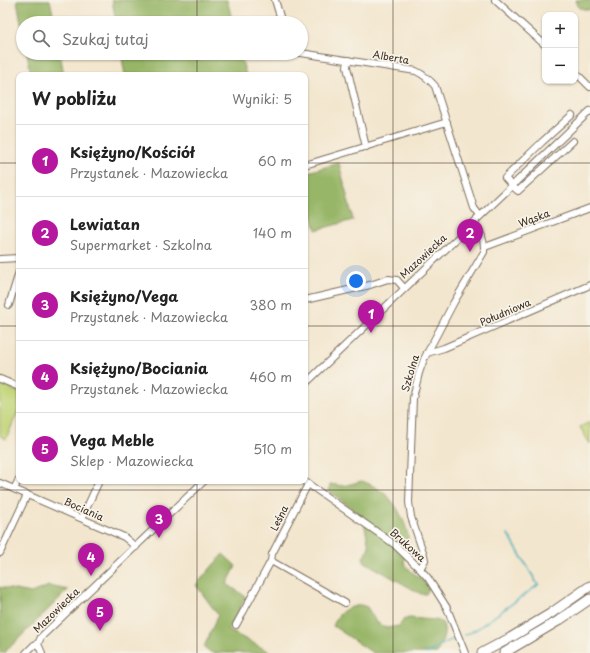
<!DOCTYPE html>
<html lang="pl">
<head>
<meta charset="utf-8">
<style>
  body { margin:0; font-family:"Playpen Sans",sans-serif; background:#f2f2f2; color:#222 }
  .controls { position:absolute; right:12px; top:12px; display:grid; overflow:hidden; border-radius:8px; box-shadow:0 1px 3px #0004 }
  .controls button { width:36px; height:36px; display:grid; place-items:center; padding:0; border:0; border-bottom:1px solid #e0e0e0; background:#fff; color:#222; font:20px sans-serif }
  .you { position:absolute; left:356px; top:281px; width:14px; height:14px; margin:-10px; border:3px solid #fff; border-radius:50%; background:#1a73e8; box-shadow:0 0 0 6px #1a73e833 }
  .badge { display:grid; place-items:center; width:26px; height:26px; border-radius:50%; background:#b5179e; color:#fff; font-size:13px; font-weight:700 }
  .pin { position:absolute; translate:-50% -33px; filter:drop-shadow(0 1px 2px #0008) }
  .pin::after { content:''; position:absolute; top:21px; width:14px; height:12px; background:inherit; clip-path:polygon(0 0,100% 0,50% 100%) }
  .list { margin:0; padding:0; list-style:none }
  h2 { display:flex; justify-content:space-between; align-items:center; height:52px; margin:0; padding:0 16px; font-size:17px }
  h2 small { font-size:13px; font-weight:400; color:#767676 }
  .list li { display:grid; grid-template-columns:26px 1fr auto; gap:12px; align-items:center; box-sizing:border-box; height:72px; padding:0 16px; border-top:1px solid #e0e0e0 }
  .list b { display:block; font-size:15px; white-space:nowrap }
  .list p { margin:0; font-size:13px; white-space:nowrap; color:#767676 }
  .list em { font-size:13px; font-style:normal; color:#767676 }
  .icon { flex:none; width:22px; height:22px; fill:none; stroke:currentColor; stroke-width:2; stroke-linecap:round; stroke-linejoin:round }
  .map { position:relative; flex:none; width:590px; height:653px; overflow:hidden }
  .search { position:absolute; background:#fff; box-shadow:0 1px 3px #0004; left:16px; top:16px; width:292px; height:44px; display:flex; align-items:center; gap:10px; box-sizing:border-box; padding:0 14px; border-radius:22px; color:#767676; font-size:15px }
  .panel { position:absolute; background:#fff; box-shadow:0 1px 3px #0004; left:16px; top:72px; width:292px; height:412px; border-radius:8px }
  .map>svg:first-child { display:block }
  .green { fill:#c1d578; stroke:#7e804b }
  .forest { fill:#98b668; stroke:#6a7043 }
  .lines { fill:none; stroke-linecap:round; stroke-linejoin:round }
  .stream { stroke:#3eadba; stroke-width:1.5 }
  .minor-casing { stroke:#7b6c5c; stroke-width:8 }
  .secondary-casing { stroke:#7b6c5c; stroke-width:11 }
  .minor { stroke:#fff; stroke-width:6 }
  .secondary { stroke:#fff; stroke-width:9 }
  .grid { fill:none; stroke:#3b2a1e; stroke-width:1; stroke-opacity:0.55 }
  .labels { text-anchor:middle; stroke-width:3.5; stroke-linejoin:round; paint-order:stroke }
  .street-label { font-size:10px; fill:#3b2a1e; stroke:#f7f3e8 }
</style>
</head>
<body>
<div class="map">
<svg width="590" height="653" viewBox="0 0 590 653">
  <rect width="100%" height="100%" fill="#f7f3e8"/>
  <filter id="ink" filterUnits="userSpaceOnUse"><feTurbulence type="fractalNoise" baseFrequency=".025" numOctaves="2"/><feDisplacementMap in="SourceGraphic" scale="8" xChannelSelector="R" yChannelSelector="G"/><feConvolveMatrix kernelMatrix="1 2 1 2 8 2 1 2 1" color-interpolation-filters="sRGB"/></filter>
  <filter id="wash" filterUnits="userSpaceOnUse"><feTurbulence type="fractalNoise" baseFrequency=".012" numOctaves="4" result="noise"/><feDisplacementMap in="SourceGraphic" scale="16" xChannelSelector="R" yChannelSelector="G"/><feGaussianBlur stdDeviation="0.9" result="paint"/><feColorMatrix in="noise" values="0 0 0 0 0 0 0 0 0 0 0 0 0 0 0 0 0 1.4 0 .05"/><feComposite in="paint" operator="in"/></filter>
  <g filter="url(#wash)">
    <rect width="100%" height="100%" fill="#f3e6ce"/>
    <!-- green -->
    <g class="green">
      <polygon points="0,383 19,393 19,409 6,439 0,436"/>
      <polygon points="590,422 590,444 580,427"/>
    </g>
    <!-- forest -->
    <g class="forest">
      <polygon points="17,0 50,0 55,23 23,23 23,34"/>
      <polygon points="112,0 227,0 233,23 116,23"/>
      <polygon points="576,0 590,0 590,10 579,8"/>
      <polygon points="27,53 60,53 64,75 31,75"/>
      <polygon points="121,53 240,53 246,75 125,75"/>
      <polygon points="339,163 353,220 316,230 305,186 305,173"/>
      <path d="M 362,481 C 383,489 394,499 403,520 C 406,526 409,536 408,544 C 408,550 405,556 404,562 C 409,574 424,577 429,589 L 426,594 L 421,594 L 370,565 L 365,562 L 363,558 L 369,547 L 363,517 L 329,491 L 330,484 L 343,486 Z"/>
      <polygon points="223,554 236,566 227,584 246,597 228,630 272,653 212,653 204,647 218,615 196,585"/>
      <polygon points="49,586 68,590 4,653 0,653 0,587 31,593"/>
      <path d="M 361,605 L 367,607 L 376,622 L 387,628 L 399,626 L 403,620 L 409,618 L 436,620 L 442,622 C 448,633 441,642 437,653 L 373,653 L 333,626 C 339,611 345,608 361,605 Z"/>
    </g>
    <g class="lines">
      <!-- stream -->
      <g class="stream">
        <polyline points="465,635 477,629 538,585 508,534"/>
        <path d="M 426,653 C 436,650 443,642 452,640"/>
      </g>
    </g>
  </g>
  <g filter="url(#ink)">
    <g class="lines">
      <defs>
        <g id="minor">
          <polyline points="275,0 282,23"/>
          <polyline points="495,0 545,45"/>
          <path d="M 301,53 L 416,71 C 424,75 429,79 435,86 L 474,208 L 480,216"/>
          <polyline points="348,60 347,67 366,147"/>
          <polyline points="575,72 590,87"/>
          <polyline points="572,115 542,142 505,178 512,186 518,191 573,141"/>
          <polyline points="305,165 447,122"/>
          <polyline points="485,247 590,208"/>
          <polyline points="0,259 19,258"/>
          <polyline points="305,300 370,285 388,279 397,280 404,288"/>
          <polyline points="9,305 19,272"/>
          <polyline points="427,353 444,348 590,285"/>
          <polyline points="0,379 19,387"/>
          <polyline points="305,384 590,111"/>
          <polyline points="304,481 394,544 420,569 428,578 447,608 465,653"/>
          <polyline points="0,483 124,537 136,547"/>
          <polyline points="14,489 19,479"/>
          <polyline points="82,518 99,481"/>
          <polyline points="0,553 27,495"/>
          <polyline points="271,561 345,603"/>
          <path d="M 420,569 L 425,560 L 424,555 L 411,517 L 409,502 L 413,398 L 419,373 L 424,359 L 454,302 L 484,252 C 485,242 480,230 475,222"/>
          <polyline points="236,625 271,561 272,554 308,484"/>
          <polyline points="38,644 42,653"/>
          <polyline points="26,653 34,645 38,644 41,637 204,481"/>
        </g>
        <g id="secondary">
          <polyline points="482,653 510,638 550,614 590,586"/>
          <polyline points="504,653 558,621 590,599"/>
        </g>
      </defs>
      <!-- minor casing -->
      <use href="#minor" class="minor-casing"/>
      <!-- secondary casing -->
      <use href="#secondary" class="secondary-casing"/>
      <!-- minor -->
      <use href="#minor" class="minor"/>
      <!-- secondary -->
      <use href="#secondary" class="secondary"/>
    </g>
  </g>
  <!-- grid -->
  <path class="grid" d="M 197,0 L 197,23M 393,0 L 393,653M 197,53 L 197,75M 0,163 L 19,163M 305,163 L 590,163M 0,326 L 19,326M 305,326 L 590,326M 197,481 L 197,653M 0,490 L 590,490"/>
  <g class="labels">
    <!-- street labels -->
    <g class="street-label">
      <text transform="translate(391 57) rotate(10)" y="4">Alberta</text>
      <text transform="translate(534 218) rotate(-21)" y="4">Wąska</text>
      <text transform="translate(423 256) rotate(-43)" y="4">Mazowiecka</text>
      <text transform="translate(505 312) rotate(-23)" y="4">Południowa</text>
      <text transform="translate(410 373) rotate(-73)" y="4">Szkolna</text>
      <text transform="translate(84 509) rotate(24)" y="4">Bociania</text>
      <text transform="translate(279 518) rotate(-63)" y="4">Leśna</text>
      <text transform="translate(408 545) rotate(42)" y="4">Brukowa</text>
      <text transform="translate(56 610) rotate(-44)" y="4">Mazowiecka</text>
    </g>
  </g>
</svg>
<div class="controls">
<button>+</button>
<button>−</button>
</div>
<div class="you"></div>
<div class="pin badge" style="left:371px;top:333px">1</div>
<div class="pin badge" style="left:470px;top:252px">2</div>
<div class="pin badge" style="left:159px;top:538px">3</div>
<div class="pin badge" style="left:91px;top:576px">4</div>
<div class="pin badge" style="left:100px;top:631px">5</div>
<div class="search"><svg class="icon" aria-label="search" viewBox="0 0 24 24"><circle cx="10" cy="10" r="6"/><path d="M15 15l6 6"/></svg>Szukaj tutaj</div>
<section class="panel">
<h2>W pobliżu<small>Wyniki: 5</small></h2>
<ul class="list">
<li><span class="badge">1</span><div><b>Księżyno/Kościół</b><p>Przystanek · Mazowiecka</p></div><em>60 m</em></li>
<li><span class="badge">2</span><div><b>Lewiatan</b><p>Supermarket · Szkolna</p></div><em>140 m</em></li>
<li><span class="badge">3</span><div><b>Księżyno/Vega</b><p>Przystanek · Mazowiecka</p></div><em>380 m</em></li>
<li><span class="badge">4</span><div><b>Księżyno/Bociania</b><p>Przystanek · Mazowiecka</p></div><em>460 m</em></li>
<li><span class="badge">5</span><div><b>Vega Meble</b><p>Sklep · Mazowiecka</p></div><em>510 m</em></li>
</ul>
</section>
</div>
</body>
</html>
